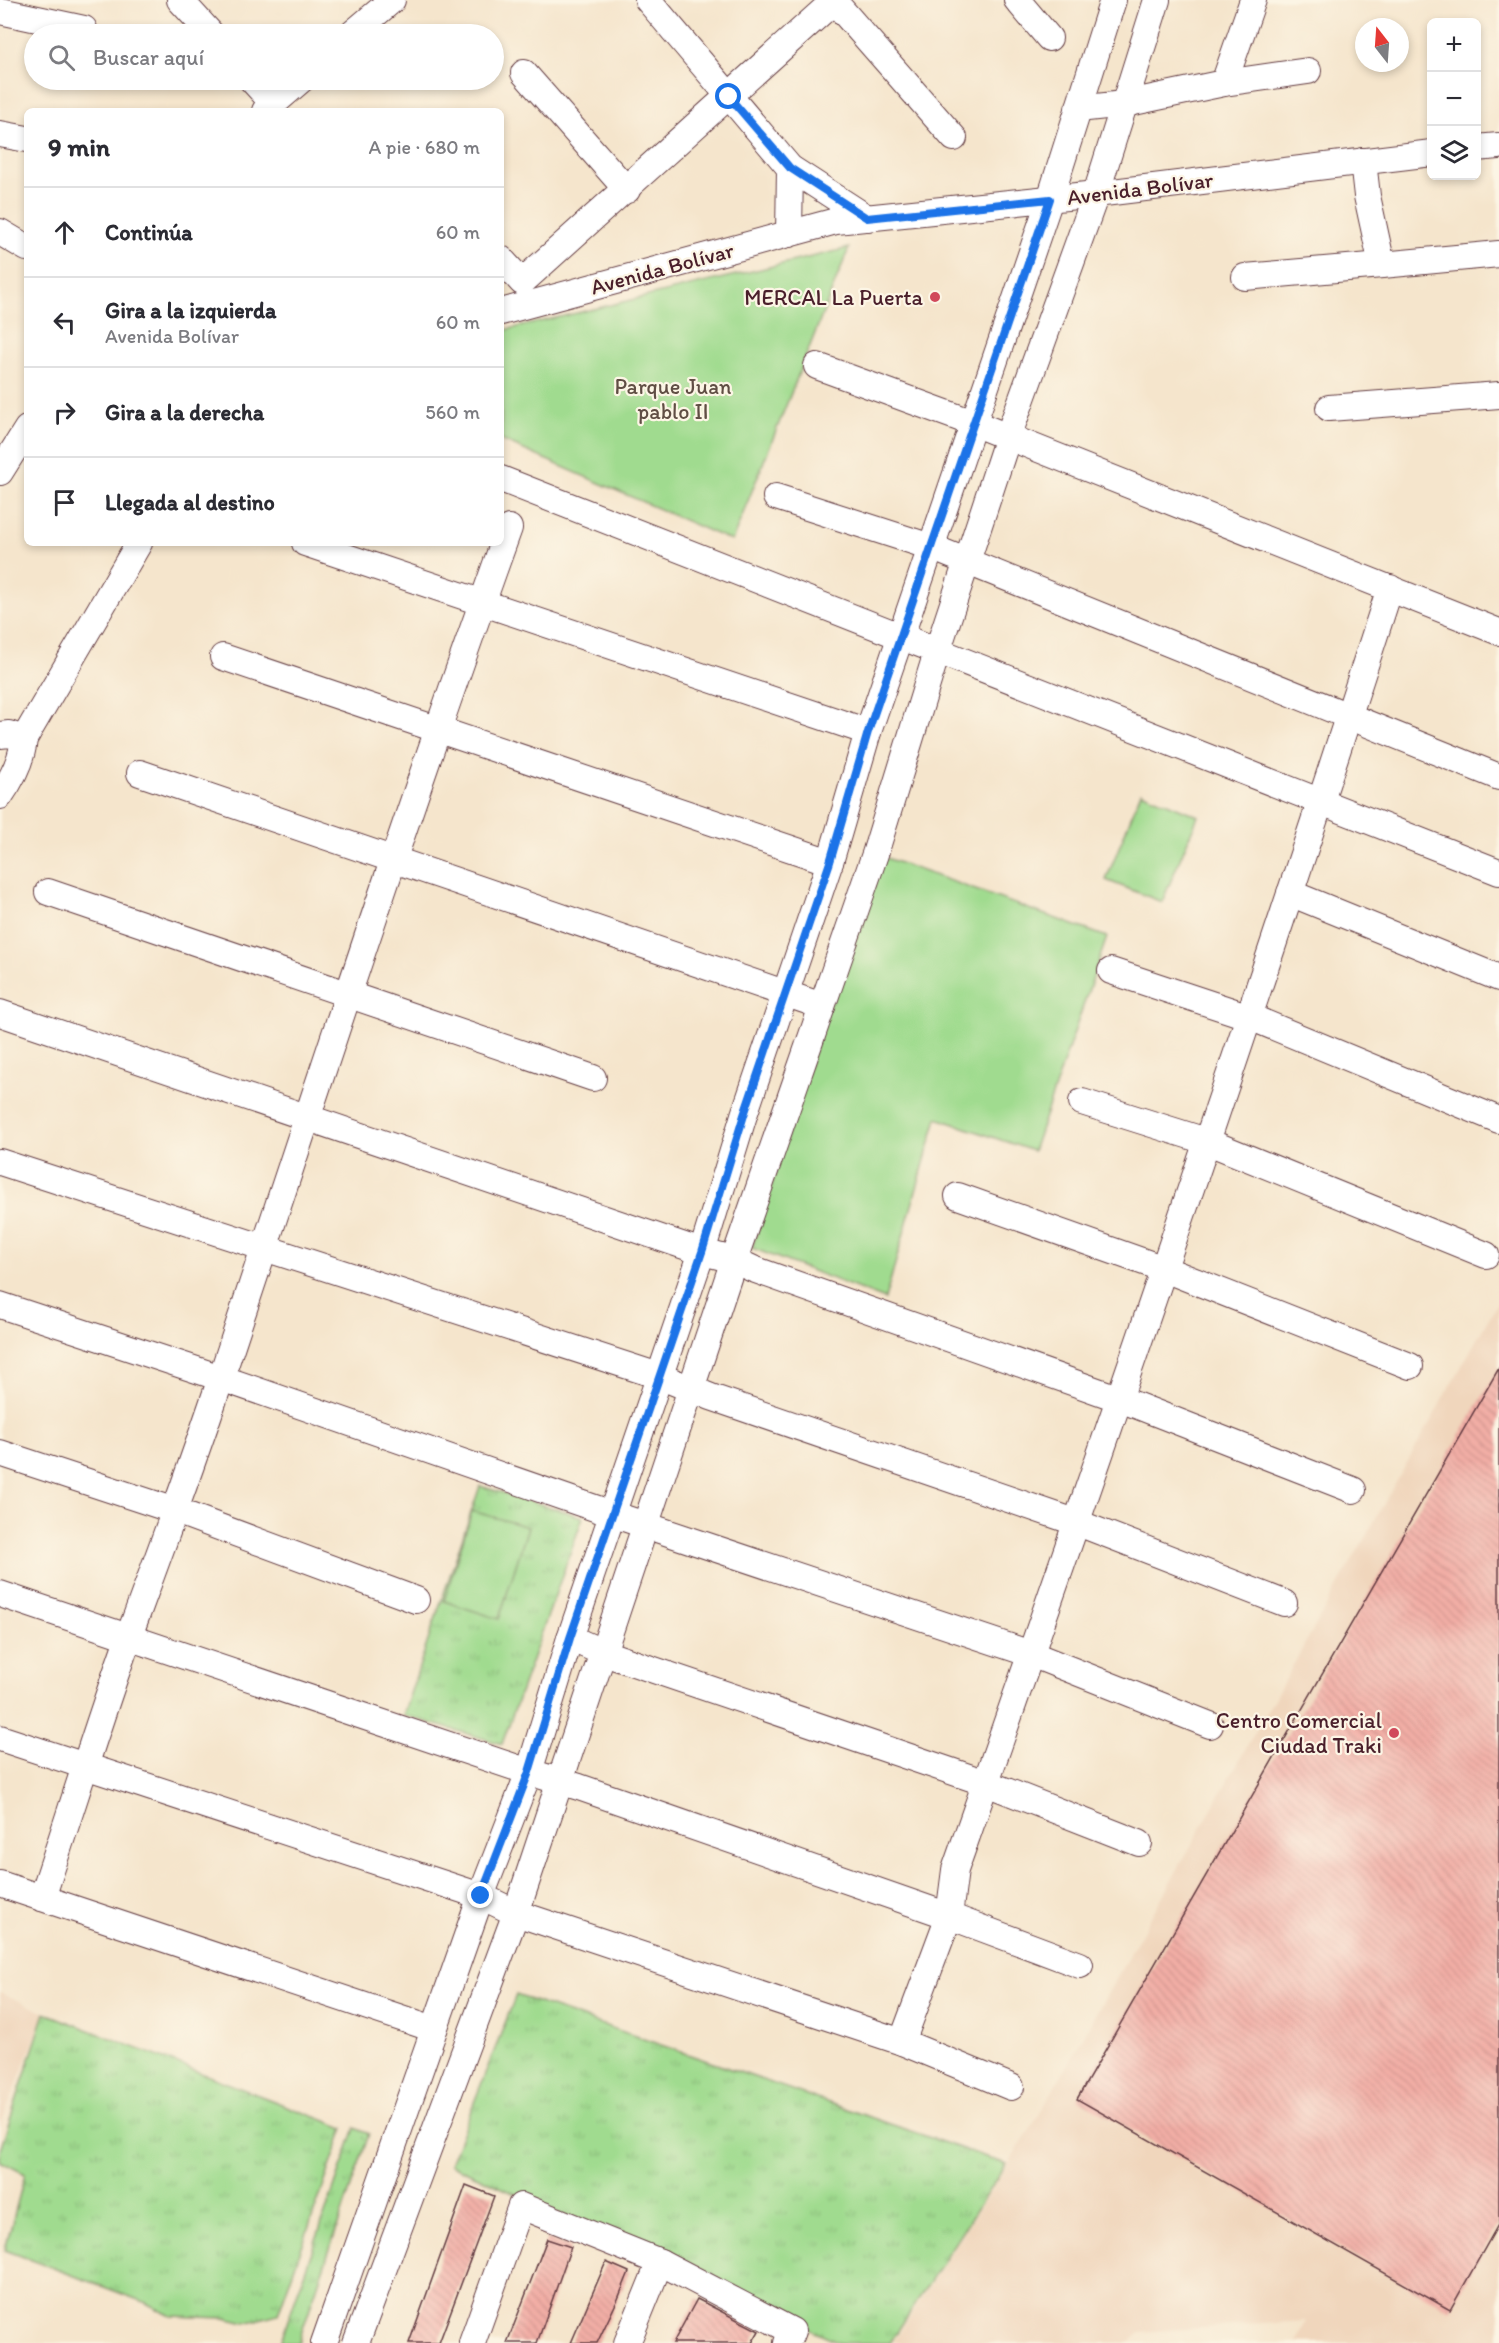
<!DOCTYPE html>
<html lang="es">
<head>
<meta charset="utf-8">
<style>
  body { margin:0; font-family:Itim,sans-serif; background:#f2f2f3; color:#2b2b33 }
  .controls { position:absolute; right:18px; top:18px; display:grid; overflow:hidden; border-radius:9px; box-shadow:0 3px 9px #0003 }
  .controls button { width:54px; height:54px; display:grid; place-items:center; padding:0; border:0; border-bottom:2px solid #e1e1e2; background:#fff; color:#2b2b33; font:30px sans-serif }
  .compass { position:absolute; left:1355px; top:18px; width:54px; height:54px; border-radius:50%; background:#fff; box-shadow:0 3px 9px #0003; rotate:343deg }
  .stop { position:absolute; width:18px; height:18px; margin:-14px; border:4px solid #1a73e8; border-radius:50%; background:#fff }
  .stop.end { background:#1a73e8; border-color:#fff; box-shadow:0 2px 6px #0008 }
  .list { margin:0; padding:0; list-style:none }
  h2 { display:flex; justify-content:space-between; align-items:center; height:78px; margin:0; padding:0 24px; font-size:26px }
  h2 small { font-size:20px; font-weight:400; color:#7c7c81 }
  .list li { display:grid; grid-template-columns:39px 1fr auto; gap:18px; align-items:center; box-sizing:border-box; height:90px; padding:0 24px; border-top:2px solid #e1e1e2 }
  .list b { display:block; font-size:22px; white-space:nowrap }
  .list p { margin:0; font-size:20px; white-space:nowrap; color:#7c7c81 }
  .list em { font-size:20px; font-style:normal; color:#7c7c81 }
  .icon { flex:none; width:33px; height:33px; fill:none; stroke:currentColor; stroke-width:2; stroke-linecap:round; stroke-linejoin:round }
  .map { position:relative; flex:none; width:1499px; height:2343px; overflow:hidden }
  .search { position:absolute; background:#fff; box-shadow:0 3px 9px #0003; left:24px; top:24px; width:480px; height:66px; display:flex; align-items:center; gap:15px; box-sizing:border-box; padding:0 21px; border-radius:33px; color:#7c7c81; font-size:22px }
  .panel { position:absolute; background:#fff; box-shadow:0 3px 9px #0003; left:24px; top:108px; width:480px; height:438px; border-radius:9px }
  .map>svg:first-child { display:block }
  .built { fill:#f0d6bc }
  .grass { fill:url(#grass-tufts); stroke:#757d5d; stroke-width:1.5 }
  .park { fill:#a0db8f; stroke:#757d5d; stroke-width:1.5 }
  .building { fill:url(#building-back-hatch) }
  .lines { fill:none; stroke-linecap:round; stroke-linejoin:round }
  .minor-casing { stroke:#643d43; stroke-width:28 }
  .minor { stroke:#fff; stroke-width:26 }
  .route { stroke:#1a73e8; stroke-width:8 }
  .poi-dot { fill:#d1495b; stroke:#fcf5e5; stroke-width:2 }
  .labels { text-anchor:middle; stroke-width:4.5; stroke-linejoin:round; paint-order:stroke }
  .street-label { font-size:22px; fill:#4a1f2b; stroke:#fcf5e5 }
  .poi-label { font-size:22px; fill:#4a1f2b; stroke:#fcf5e5; text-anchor:end }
  .park-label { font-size:22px; fill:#604e44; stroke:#fcf5e5 }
</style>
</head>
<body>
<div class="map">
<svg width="1499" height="2343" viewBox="0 0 1499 2343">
  <defs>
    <pattern id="grass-tufts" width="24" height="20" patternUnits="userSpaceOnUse" patternTransform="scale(1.5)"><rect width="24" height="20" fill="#a0db8f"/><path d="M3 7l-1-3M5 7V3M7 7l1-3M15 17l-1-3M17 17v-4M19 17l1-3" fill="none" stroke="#8bbc7c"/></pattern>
    <pattern id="building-back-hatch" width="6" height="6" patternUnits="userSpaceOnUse" patternTransform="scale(1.5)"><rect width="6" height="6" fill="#f2aea6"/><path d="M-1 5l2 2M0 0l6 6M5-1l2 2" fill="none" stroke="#d1958f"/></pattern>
  </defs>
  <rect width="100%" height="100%" fill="#fcf5e5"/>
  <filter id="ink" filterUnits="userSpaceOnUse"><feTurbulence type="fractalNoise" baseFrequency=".0167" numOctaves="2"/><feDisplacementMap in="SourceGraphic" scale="12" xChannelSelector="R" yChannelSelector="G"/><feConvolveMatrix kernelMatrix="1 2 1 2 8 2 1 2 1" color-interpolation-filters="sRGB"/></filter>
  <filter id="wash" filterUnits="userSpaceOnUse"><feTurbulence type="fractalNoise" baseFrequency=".008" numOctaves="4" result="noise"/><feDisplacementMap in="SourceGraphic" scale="24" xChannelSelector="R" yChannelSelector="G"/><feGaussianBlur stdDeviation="1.35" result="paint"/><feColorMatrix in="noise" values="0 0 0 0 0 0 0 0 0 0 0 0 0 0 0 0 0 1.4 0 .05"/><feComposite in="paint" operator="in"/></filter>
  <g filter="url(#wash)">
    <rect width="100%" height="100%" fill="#f5e5cc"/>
    <!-- built -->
    <g class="built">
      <polygon points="1499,1300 1499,2343 1297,2343 1306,2321 1140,2332 1129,2343 893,2343 1038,2117"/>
      <polygon points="0,1992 45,2013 0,2126"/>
    </g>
    <!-- grass -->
    <g class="grass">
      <polygon points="480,1486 583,1517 502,1744 403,1715"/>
      <polygon points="516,1995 1006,2164 890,2343 839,2343 450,2164"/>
      <polygon points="45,2013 344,2128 278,2314 245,2323 225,2318 171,2316 144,2302 5,2250 25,2174 0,2161 0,2150"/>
      <polygon points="355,2128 369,2134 298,2343 280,2343"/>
    </g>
    <!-- park -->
    <g class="park">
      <polygon points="849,248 732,541 501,440 501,331"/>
      <polygon points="1141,792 1198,816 1162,902 1106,880"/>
      <polygon points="875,854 1107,937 1033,1151 937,1118 885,1299 752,1248"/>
      <polygon points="472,1511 528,1527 499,1619 444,1601"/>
    </g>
    <g id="blocks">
      <!-- building -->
      <g class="building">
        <polygon points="1499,1368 1499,2223 1450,2310 1077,2099"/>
        <polygon points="466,2185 494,2196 439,2343 409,2343"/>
        <polygon points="547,2239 571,2247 537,2343 507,2343"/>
        <polygon points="606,2262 629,2272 618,2299 597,2343 571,2343"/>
        <polygon points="697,2299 759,2331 752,2343 673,2343"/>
      </g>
    </g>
  </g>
  <g filter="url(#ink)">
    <use href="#blocks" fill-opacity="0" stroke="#643d43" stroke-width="1.5"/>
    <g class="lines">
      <defs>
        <g id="minor">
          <polyline points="180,0 211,34"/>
          <polyline points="648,0 790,168 867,218"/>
          <polyline points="833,0 954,138"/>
          <polyline points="1017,0 1049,38"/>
          <polyline points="0,11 84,29"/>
          <polyline points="352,34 392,0"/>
          <polyline points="524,73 627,190"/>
          <polyline points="252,80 274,104"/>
          <polyline points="1224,83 1253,0"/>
          <polyline points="1078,109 1124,104 1224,83 1308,71"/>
          <polyline points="265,111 301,80"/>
          <polyline points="0,134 27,139"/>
          <polyline points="1476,148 1499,146"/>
          <polyline points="1363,161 1367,196 1382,265 1499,254"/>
          <polyline points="0,232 27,248"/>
          <polyline points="789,234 790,168"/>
          <polyline points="501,259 522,282 835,0"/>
          <polyline points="1245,277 1382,265"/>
          <polyline points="501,312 836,221 1096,194 1432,153"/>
          <polyline points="817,366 973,423 1499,632"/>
          <polyline points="1329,408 1499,395"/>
          <polyline points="0,472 27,429"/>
          <polyline points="501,479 1499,872"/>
          <polyline points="776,497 931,547 1499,777"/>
          <polyline points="305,543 868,732"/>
          <polyline points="223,657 830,862"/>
          <polyline points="0,735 9,734 24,739"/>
          <polyline points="140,773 822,1006"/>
          <path d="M 0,796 C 12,779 22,760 24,739 L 139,543"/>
          <polyline points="48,892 593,1078"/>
          <polyline points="1290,893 1499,978"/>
          <polyline points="1111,971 1250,1017 1499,1120"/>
          <polyline points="0,1013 702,1252 734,1260 753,1269 1120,1399 1353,1490"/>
          <polyline points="1082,1102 1206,1141 1486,1255"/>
          <polyline points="0,1162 659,1376 711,1397 1078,1523 1284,1603"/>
          <polyline points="958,1196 1164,1269 1410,1366"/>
          <polyline points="0,1305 221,1378 612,1514 1031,1654 1210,1725"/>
          <polyline points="0,1453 176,1511 416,1600"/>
          <polyline points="0,1594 529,1772 579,1787 949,1916 1080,1965"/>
          <polyline points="570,1638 604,1653 986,1783 1139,1843"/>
          <polyline points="0,1738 481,1896 516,1913 902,2042 1011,2087"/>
          <polyline points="0,1884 434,2029"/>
          <path d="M 42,1898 C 71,1811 98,1723 129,1636 C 161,1549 193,1463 222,1375 C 316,1092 408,808 509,528"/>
          <path d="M 902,2042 L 949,1916 L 955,1870 C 1105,1444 1252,1017 1390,588"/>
          <polyline points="324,2343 481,1896 529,1772 570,1638 702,1252 744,1115 830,862 868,732 1050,199 1113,0"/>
          <polyline points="356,2343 516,1913 734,1260 875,854 937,652 1008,437 1096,194 1157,0"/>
          <polyline points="472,2343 521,2206 660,2262 792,2331 787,2343"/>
          <polyline points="627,2343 660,2262"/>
        </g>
      </defs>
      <!-- minor casing -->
      <use href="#minor" class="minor-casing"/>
      <!-- minor -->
      <use href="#minor" class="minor"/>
    </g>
  </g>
  <g class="lines" filter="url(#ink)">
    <!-- route -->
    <polyline class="route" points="481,1896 529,1772 570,1638 702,1252 744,1115 830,862 868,732 1050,199 867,218 790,168 729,97"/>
  </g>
  <!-- markers -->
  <g class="poi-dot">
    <circle cx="935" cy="297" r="6"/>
    <circle cx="1394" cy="1733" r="6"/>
  </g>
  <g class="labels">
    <!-- street labels -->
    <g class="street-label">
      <text transform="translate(1140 188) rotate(-7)" y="8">Avenida Bolívar</text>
      <text transform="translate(662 268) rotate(-15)" y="8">Avenida Bolívar</text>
    </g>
    <!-- poi labels -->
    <g class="poi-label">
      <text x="923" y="305">MERCAL La Puerta</text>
      <text x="1382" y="1728">Centro Comercial<tspan x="1382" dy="25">Ciudad Traki</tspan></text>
    </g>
    <!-- park labels -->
    <g class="park-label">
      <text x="673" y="394">Parque Juan<tspan x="673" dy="25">pablo II</tspan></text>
    </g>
  </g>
</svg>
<div class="controls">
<button>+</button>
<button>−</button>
<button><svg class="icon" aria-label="layers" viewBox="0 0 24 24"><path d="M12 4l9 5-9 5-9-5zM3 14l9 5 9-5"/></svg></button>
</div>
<svg class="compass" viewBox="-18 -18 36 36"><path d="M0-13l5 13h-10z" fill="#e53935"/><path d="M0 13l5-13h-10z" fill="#7c7c81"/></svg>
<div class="stop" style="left:729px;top:97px"></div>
<div class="stop end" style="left:481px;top:1896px"></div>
<div class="search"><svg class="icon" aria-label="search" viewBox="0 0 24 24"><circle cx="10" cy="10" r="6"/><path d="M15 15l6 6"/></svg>Buscar aquí</div>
<section class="panel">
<h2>9 min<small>A pie · 680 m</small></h2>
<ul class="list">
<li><svg class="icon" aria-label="ahead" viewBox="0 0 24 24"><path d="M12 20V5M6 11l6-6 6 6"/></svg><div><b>Continúa</b></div><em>60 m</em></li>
<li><svg class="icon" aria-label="left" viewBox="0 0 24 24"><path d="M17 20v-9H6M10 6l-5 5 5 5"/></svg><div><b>Gira a la izquierda</b><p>Avenida Bolívar</p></div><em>60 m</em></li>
<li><svg class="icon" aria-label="right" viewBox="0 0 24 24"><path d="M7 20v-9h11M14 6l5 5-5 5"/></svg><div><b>Gira a la derecha</b></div><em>560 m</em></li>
<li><svg class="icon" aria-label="arrive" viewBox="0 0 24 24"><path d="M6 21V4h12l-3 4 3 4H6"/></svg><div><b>Llegada al destino</b></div></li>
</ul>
</section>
</div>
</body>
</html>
